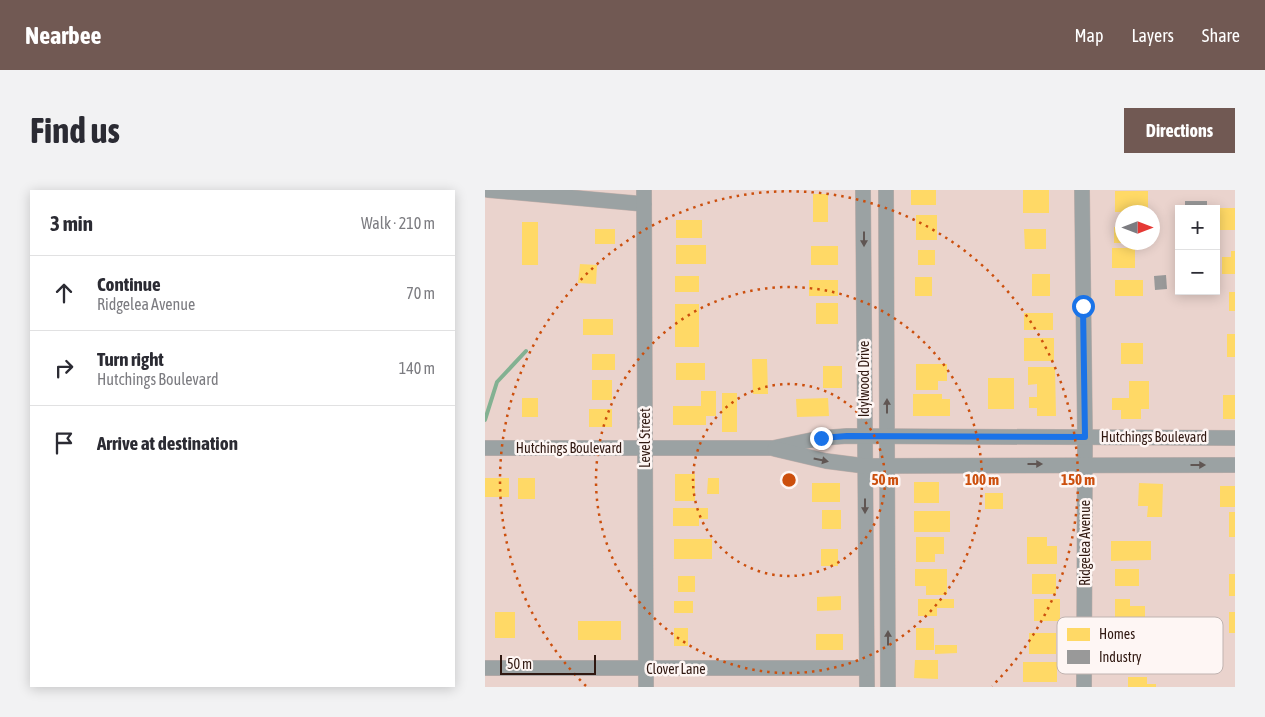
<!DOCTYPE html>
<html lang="en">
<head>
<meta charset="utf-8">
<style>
  body { margin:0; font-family:"Asap Condensed",sans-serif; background:#f2f2f3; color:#2b2b33 }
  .controls { position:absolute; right:15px; top:15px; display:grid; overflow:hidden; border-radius:0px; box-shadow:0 2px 12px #0003 }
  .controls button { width:45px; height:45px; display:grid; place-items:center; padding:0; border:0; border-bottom:1px solid #e1e1e2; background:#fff; color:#2b2b33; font:25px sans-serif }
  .compass { position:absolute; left:630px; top:15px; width:45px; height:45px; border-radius:50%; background:#fff; box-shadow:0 2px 12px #0003; rotate:90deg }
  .scale { position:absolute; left:15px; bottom:12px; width:96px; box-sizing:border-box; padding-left:5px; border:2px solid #301811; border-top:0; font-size:14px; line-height:18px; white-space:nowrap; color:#301811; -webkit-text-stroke:4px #fef6f4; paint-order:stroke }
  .stop { position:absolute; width:15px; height:15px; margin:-11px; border:4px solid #1a73e8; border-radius:50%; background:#fff }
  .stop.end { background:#1a73e8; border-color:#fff; box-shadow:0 1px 5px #0008 }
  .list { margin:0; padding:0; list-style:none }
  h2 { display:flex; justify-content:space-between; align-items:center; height:65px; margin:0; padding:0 20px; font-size:21px }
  h2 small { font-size:16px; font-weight:400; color:#7c7c81 }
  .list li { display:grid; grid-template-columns:32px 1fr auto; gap:15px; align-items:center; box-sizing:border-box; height:75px; padding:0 20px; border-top:1px solid #e1e1e2 }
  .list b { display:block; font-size:19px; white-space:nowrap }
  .list p { margin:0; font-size:16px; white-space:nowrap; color:#7c7c81 }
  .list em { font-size:16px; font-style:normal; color:#7c7c81 }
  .icon { flex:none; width:28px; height:28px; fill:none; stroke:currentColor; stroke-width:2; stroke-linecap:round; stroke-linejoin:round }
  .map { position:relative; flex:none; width:750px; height:497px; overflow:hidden; border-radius:0px }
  header { display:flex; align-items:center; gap:30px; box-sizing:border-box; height:70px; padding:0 25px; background:#715953; color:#fff }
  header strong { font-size:24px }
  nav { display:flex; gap:28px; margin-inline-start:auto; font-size:18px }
  .intro { display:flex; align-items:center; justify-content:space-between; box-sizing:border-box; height:120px; padding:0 30px }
  h1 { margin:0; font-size:35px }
  .button { padding:12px 22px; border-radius:0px; background:#715953; color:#fff; font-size:18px; font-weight:700 }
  main { display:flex; gap:30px; padding:0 30px }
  aside { flex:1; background:#fff; border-radius:0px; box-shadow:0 2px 12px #0003 }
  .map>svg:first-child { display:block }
  .homes { fill:#ffd966 }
  .industry { fill:#999 }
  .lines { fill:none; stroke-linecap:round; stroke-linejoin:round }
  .stream { stroke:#83b192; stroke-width:4 }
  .street-casing { stroke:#c2afaa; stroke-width:16 }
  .street { stroke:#9ba2a3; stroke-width:15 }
  .oneway { fill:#605653 }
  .route { stroke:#1a73e8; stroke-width:6 }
  .ring { fill:none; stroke:#cc4f0d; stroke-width:2.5; stroke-dasharray:2.5 5 }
  .labels { text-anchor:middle; stroke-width:5; stroke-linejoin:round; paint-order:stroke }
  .street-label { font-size:14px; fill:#301811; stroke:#fef6f4 }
  .key { fill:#fef6f4; stroke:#c0b3b0; stroke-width:1 }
  .key-label { font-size:14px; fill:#301811 }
  .centre { fill:#cc4f0d; stroke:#fef6f4; stroke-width:2.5 }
  .ring-label { font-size:15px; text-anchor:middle; font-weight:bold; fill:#cc4f0d; stroke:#fef6f4; stroke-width:5; stroke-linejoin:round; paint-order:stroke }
</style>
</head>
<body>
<header>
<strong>Nearbee</strong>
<nav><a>Map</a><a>Layers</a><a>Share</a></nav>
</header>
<div class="intro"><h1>Find us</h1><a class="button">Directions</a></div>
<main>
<aside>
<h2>3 min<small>Walk · 210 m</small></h2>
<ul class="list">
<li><svg class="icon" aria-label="ahead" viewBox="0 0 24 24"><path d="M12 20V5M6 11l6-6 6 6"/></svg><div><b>Continue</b><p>Ridgelea Avenue</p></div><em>70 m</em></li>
<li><svg class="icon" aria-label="right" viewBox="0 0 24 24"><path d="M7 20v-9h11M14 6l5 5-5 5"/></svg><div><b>Turn right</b><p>Hutchings Boulevard</p></div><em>140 m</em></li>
<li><svg class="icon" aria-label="arrive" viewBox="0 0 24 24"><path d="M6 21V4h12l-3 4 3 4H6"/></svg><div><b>Arrive at destination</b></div></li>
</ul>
</aside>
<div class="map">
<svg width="750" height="497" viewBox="0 0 750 497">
  <rect width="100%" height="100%" fill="#ead3cd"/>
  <!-- homes -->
  <g class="homes">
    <rect x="426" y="0" width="25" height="15"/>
    <rect x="538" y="0" width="26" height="23"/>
    <rect x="630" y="1" width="33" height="21"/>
    <rect x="328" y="4" width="15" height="28"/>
    <rect x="732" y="18" width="18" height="22"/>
    <rect x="431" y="25" width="21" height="25"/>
    <rect x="191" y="30" width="26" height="18"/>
    <rect x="37" y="32" width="16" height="43"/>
    <rect x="629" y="37" width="9" height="16"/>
    <rect x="110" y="39" width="20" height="15"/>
    <polygon points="539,39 561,39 561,59 540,59"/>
    <rect x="191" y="55" width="30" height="19"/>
    <rect x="326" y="56" width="27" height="19"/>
    <rect x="627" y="58" width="23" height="20"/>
    <rect x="433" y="60" width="17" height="15"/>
    <polygon points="746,61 750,61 750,84 737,84 737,67 746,67"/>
    <polygon points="95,74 112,75 111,94 93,93"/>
    <rect x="547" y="84" width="18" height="22"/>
    <rect x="190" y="86" width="24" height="16"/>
    <rect x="430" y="87" width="17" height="19"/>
    <rect x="324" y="90" width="29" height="16"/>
    <rect x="630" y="90" width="28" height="16"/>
    <rect x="744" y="102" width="6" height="19"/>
    <rect x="331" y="113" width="22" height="21"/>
    <rect x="190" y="114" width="24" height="43"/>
    <rect x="539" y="123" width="29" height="17"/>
    <rect x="98" y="129" width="30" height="16"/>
    <rect x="742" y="144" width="8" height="23"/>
    <rect x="539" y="148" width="30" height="23"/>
    <rect x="636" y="153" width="22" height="21"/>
    <rect x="107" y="164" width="23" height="16"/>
    <polygon points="267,169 282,169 283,204 268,204"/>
    <rect x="191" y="173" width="29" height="17"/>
    <polygon points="431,174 462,174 462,191 453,191 453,200 431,200"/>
    <rect x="338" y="176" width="19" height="22"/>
    <polygon points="543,177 570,177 571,226 552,226 552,218 544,218 544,207 552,207 552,194 543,195"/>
    <rect x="503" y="188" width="26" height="31"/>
    <rect x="107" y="190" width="20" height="20"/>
    <polygon points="644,191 664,191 664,219 656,219 656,229 636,229 636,220 627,220 627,208 644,208"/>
    <polygon points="216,201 231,201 231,226 221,226 221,235 188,235 188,216 216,216"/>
    <rect x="237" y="203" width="15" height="39"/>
    <polygon points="428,204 457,204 457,209 465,209 465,226 428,226"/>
    <rect x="738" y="205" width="12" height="24"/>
    <rect x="37" y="208" width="16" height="19"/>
    <polygon points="343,208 344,226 312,227 311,209"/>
    <rect x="104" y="219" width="23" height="18"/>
    <rect x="190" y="284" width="20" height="27"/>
    <rect x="0" y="288" width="24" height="19"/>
    <rect x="33" y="288" width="17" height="21"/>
    <polygon points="223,288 234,288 234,304 222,304"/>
    <rect x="429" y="292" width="25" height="21"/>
    <rect x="327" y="293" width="28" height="19"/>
    <polygon points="654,293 678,294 677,327 662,327 663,316 653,316"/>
    <rect x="735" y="296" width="15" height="21"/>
    <rect x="500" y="303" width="18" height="16"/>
    <polygon points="188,318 223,318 223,329 214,329 214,336 188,336"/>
    <rect x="337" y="320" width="19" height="19"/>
    <rect x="429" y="321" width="36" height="21"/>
    <rect x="744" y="322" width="6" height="25"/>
    <polygon points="431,347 459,347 459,364 450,364 450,372 431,372"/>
    <polygon points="542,347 562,347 562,356 572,356 572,374 542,374"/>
    <rect x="189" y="349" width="38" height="20"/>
    <polygon points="626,351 666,351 666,370 626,371"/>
    <rect x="336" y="359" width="17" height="17"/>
    <polygon points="430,379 462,379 462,405 441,405 441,396 430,396"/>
    <rect x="630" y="379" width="24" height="17"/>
    <rect x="547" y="384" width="24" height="20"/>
    <rect x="744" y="384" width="6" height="22"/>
    <rect x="193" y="386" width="17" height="16"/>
    <polygon points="356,406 356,420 332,421 332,407"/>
    <polygon points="433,409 469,409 469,418 452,418 452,426 433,426"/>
    <rect x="549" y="409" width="26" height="22"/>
    <polygon points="630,409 645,409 645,416 660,416 660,433 630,433"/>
    <rect x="189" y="411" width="19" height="12"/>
    <rect x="10" y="422" width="20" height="26"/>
    <rect x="744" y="422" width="6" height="21"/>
    <rect x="93" y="431" width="43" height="19"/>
    <rect x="189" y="438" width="14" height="18"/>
    <rect x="431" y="438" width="18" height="22"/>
    <rect x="544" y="443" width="27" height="21"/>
    <rect x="331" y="444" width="27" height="16"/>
    <polygon points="450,455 472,455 472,463 450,464"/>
    <polygon points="430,470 453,470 453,489 429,488"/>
    <rect x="538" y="472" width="34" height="20"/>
    <polygon points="643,487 662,487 662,494 671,494 671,497 643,497"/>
  </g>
  <!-- industry -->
  <g class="industry">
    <rect x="700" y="11" width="22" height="8"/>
    <polygon points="681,85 682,99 670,100 669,86"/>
  </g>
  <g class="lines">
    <!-- stream -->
    <polyline class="stream" points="0,230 12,192 41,161"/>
    <defs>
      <g id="street">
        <polyline points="3,0 159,14"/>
        <polyline points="159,0 161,497"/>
        <polyline points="378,0 382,497"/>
        <polyline points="401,0 403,497"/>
        <polyline points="597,0 600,247 599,497"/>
        <polyline points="0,258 288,258 336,248 362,246 750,248"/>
        <polyline points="290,259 341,271 380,276 750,275"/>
        <polyline points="0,478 381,478"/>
      </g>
    </defs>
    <!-- street casing -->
    <use href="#street" class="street-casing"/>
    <!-- street -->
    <use href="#street" class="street"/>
  </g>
  <!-- one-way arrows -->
  <defs><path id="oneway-solid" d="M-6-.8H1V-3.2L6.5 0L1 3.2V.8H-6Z" transform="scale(1.25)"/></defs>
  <g class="oneway">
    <use href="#oneway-solid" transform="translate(379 49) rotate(90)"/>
    <use href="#oneway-solid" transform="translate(402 216) rotate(-90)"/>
    <use href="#oneway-solid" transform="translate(336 270) rotate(12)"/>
    <use href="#oneway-solid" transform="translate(550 274)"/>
    <use href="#oneway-solid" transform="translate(713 275)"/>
    <use href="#oneway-solid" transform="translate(380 316) rotate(90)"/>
    <use href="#oneway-solid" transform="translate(403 448) rotate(-90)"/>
  </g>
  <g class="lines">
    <!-- route -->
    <polyline class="route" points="336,248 362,246 600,247 598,116"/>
  </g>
  <!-- distance rings -->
  <g class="ring">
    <circle cx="304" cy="290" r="96"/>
    <circle cx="304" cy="290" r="193"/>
    <path d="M101 496A289 289 0 1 1 507 496"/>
  </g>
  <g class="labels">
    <!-- street labels -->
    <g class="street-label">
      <text transform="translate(379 189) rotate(-90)" y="5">Idylwood Drive</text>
      <text x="669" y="252">Hutchings Boulevard</text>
      <text transform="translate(160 248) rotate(-90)" y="5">Level Street</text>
      <text x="84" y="263">Hutchings Boulevard</text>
      <text transform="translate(600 353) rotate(-90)" y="5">Ridgelea Avenue</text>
      <text x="191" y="484">Clover Lane</text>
    </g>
  </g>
  <!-- legend -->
  <rect x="572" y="427" width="166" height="57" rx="8" class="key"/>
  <rect x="582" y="438" width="23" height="13" fill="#ffd966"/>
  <rect x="582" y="460" width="23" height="14" fill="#999"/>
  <g class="key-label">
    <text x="614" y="449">Homes</text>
    <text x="614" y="472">Industry</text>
  </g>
  <circle cx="304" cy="290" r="8" class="centre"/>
  <g class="ring-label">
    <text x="400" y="295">50 m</text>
    <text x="497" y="295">100 m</text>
    <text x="593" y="295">150 m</text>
  </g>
</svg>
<div class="controls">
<button>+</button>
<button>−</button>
</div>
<svg class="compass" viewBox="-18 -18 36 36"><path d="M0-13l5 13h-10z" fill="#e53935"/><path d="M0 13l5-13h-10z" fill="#7c7c81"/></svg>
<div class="scale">50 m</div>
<div class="stop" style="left:598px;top:116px"></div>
<div class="stop end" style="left:336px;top:248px"></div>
</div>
</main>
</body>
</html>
